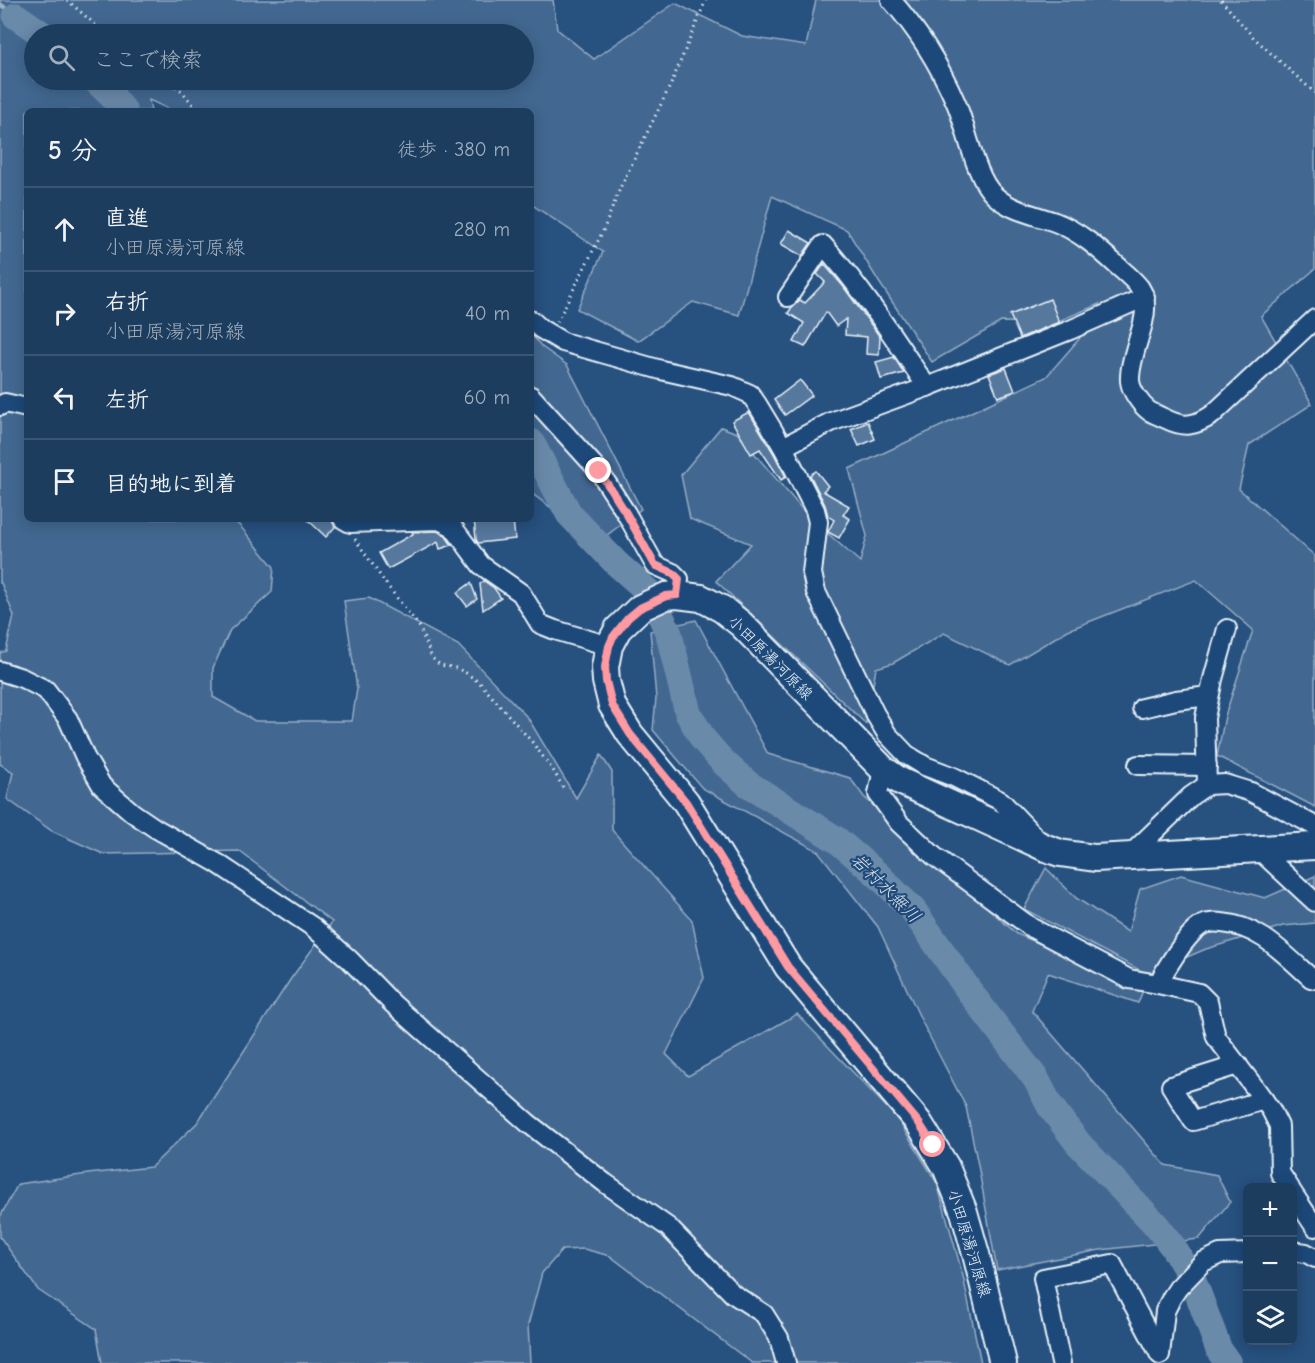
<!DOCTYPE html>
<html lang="ja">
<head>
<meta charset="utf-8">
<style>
  body { margin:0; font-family:"Comic Neue","Klee One",sans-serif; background:#254465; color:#f1f3f6 }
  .controls { position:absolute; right:18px; bottom:18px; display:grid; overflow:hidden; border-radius:9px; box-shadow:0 3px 15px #0003 }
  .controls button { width:54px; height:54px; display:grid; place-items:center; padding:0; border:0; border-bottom:2px solid #3b5674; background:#1d3d5f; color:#f1f3f6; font:30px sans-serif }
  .stop { position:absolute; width:18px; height:18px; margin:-14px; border:4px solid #ff9aa2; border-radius:50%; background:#fff }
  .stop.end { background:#ff9aa2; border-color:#fff; box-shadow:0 2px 6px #0008 }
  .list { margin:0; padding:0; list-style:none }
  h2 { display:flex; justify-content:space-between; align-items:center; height:78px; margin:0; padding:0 24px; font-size:26px }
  h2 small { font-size:20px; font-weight:400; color:#a0aebd }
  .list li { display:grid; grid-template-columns:39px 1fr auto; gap:18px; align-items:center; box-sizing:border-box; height:84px; padding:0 24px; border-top:2px solid #3b5674 }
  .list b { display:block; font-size:22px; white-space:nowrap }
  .list p { margin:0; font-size:20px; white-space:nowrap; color:#a0aebd }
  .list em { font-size:20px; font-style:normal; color:#a0aebd }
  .icon { flex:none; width:33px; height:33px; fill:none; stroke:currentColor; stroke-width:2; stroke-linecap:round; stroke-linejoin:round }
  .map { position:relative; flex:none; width:1315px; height:1363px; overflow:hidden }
  .search { position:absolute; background:#1d3d5f; box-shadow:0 3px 15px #0003; left:24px; top:24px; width:510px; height:66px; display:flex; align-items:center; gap:15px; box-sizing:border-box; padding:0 21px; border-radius:33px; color:#a0aebd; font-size:22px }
  .panel { position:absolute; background:#1d3d5f; box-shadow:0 3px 15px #0003; left:24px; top:108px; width:510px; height:414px; border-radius:9px }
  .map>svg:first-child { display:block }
  .green { fill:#436891; stroke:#96acc4; stroke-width:1.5; fill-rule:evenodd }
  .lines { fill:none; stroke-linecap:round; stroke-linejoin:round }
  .stream { stroke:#9db3c9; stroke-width:4.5 }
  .river { stroke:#6b8aaa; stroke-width:27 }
  .building { fill:#57789d; stroke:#e8f1f8; stroke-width:1.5 }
  .street-casing { stroke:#e8f1f8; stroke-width:22 }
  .secondary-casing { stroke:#e8f1f8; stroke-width:30 }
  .path { stroke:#e8f1f8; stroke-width:3; stroke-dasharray:1.5 4.5; stroke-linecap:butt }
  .street { stroke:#1f4a7a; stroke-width:18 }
  .secondary { stroke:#1f4a7a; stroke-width:26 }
  .route { stroke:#ff9aa2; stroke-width:8 }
  .labels { text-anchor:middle; stroke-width:4.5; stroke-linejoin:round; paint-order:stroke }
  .street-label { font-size:16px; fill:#e8f1f8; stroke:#1f4a7a }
  .water-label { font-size:18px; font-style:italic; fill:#d5e2ec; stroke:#1f4a7a }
</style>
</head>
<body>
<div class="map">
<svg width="1315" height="1363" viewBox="0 0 1315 1363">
  <rect width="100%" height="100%" fill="#27517f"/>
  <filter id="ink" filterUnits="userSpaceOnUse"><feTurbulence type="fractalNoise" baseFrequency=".0167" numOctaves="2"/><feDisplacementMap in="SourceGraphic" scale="12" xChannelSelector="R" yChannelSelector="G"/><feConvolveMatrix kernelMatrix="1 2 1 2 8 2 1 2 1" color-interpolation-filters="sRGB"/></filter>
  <g filter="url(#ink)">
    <!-- green -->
    <g class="green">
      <path d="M 0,0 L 553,0 L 557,29 L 594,59 L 675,3 L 742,36 L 806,46 L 816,0 L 1315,0 L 1315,269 L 1261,316 L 1312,404 L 1249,445 L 1239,489 L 1315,556 L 1315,807 L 1217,756 L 1225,716 L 1253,630 L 1196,580 L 1068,630 L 1010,665 L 944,633 L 893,663 L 876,668 L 866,724 L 716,581 L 751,544 L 690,519 L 681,475 L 721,427 L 737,433 L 807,515 L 860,562 L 867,536 L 849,469 L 1046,377 L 1079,339 L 1099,304 L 1054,323 L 1001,322 L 932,362 L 879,282 L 847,230 L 772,196 L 739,315 L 693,302 L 638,341 L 577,309 L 603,252 L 531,204 L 531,111 L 173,111 L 149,100 L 151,111 L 27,111 L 27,519 L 231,519 L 240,526 L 274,567 L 272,592 L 230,630 L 213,668 L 213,697 L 255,721 L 352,721 L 357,689 L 344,601 L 369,598 L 458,645 L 528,718 L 576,798 L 601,755 L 612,772 L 612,830 L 692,920 L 704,978 L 666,1054 L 688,1076 L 797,1014 L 897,1118 L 937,1183 L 963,1276 L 981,1363 L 752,1363 L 610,1256 L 584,1249 L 562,1250 L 542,1273 L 528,1325 L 530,1363 L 102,1363 L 96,1329 L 38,1290 L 0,1237 L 0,1217 L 18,1184 L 88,1174 L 151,1167 L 197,1123 L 290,980 L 332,922 L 239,851 L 103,854 L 52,831 L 7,799 L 13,772 L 0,764 L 0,653 L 6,651 L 14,616 L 1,583 L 0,583 ZM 34,34 L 524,34 L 524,80 L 34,80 Z"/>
      <polygon points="531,334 542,347 567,365 641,509 598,542 531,493"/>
      <polygon points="696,620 768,754 850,778 864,797 1017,934 1144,988 1138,1003 1048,973 1032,1011 1165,1165 1217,1175 1230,1202 1199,1239 1100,1250 997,1270 978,1165 966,1107 922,1022 878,927 818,851 702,788 653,730 656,698 650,631"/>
      <polygon points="1046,868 1076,898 1128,932 1140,889 1181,875 1265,898 1315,876 1315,923 1283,926 1206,949 1147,974 1024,909"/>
    </g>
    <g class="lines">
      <!-- stream -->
      <polyline class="stream" points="0,4 16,16"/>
      <!-- river -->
      <g class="river">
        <polyline points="16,16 42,34"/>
        <polyline points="95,80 112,96 124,111"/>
        <polyline points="531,442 569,514 616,563 651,594 669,634 688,713 703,739 723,762 748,784 837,840 878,875 913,910 972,995 1036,1079 1050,1106 1078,1143 1156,1225 1173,1247 1193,1280 1219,1350 1228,1363"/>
      </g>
    </g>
    <!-- building -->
    <g class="building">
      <polygon points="789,230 811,243 802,256 781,244"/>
      <polygon points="824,264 843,286 880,337 879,355 866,354 867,337 845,335 846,319 836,326 826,312 805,347 794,342 804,323 788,313 792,307 800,300 805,303 825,282 817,274"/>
      <polygon points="1050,299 1059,322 1020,338 1010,315"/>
      <polygon points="894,357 904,373 881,379 876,362"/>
      <polygon points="1006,368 1015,391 998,397 989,374"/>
      <polygon points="800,380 812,395 785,415 774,400"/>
      <polygon points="749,412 773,452 786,477 781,480 760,449 751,454 732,421"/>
      <polygon points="868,422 875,439 859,446 851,429"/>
      <polygon points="816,471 828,486 823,491 849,506 843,515 850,519 839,538 828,532 834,520 828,516 825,505 810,475"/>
      <polygon points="307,519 331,519 335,527 326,537"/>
      <polygon points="474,519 513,519 515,539 478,543 476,539"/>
      <polygon points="437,531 445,535 452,545 440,549 438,542 388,569 379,553 413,534 412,532"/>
      <polygon points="484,581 494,588 501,598 483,610 480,584"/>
      <polygon points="471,583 477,599 467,606 457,593"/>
    </g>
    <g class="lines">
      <defs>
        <g id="street">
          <path d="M 891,0 C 918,30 940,66 956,103 C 967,128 975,178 994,195 C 1011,211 1033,214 1055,222 C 1081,232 1101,251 1121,269 C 1128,275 1135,281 1140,288 C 1147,299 1146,311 1143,323 C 1139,340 1129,364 1130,381 C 1131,391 1141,405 1149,411 C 1154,414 1160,416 1166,419 C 1184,428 1195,426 1212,415 L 1315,319"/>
          <path d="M 788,297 L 823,245 C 863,289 894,338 927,387"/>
          <polyline points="531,320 541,329 563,342 661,370 732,386 750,394 757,404 783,447 815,510 818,522 812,573 816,592 875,714 887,734 907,755 925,766 954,777 1001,801 1038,840"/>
          <polyline points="531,396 599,471 626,513 655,565 673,573 679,579 677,595"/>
          <polyline points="0,406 5,403 27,408"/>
          <polyline points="783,447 831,422 927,387 1070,330 1145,297"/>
          <polyline points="343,519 350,523 439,520 452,526 481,565 521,593 540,624 555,630 609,646"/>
          <polyline points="0,671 22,678 46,690 68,719 85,757 102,786 133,813 155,828 217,863 313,927 350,960 393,1004 528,1123 605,1183 668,1227 733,1294 764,1314 779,1338 786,1363"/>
          <polyline points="1142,708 1176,700 1209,696"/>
          <polyline points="1138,765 1207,766"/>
          <polyline points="883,769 878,794 899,823 934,856 1032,928 1129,979 1158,984"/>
          <polyline points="1207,785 1205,718 1213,679 1227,629"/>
          <polyline points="1259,850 1315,902"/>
          <polyline points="1128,857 1191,796 1207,785 1225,784 1251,792 1315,826"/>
          <polyline points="1238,1065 1171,1086 1193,1121 1264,1100"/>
          <path d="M 1290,1188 L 1280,1173 L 1279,1126 L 1271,1110 L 1255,1088 L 1216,1037 L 1208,1002 L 1199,993 L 1158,984 C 1166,968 1185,937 1199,927 C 1206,922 1214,922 1222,923 C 1260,926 1284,954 1311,978 L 1315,979"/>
          <polyline points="1292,1192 1315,1227"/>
          <polyline points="1292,1251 1306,1253 1315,1258"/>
          <polyline points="1160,1355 1165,1311 1172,1297 1178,1288 1203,1262 1220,1254 1248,1253"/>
          <polyline points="1061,1363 1043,1278 1112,1264 1159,1353"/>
        </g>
        <polyline id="secondary" points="1003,1363 976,1254 964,1212 946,1167 919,1123 788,967 686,802 630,734 612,705 606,681 605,667 609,646 618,629 640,608 666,596 677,595 701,598 722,609 741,624 883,769 900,781 1046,848 1060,853 1095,858 1315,846"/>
      </defs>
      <!-- street casing -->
      <use href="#street" class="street-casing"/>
      <!-- secondary casing -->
      <use href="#secondary" class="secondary-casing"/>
      <!-- path -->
      <g class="path">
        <polyline points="67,0 106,34"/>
        <polyline points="1221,0 1254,38 1315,93"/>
        <polyline points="165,80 182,91 198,111"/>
        <polyline points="557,322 603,231 621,186 671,84 706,0"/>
        <polyline points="355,539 386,584 419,626 432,658 440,665 456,668 466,673 480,683 532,742 553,770 564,789"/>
      </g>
      <!-- street -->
      <use href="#street" class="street"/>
      <!-- secondary -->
      <use href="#secondary" class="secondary"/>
    </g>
  </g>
  <g class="lines" filter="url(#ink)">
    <!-- route -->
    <polyline class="route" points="599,471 626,513 655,565 673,573 679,579 677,595 666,596 640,608 628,618 613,637 609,646 605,667 606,681 612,705 630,734 686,802 788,967 919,1123 933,1145"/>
  </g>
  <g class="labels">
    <!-- street labels -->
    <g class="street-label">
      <text transform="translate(771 657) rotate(45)" y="6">小田原湯河原線</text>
      <text transform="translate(970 1243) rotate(73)" y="6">小田原湯河原線</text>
    </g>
    <!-- water labels -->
    <g class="water-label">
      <text transform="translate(886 888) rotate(45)" y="6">岩村水無川</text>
    </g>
  </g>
</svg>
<div class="controls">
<button>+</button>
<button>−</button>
<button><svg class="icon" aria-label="layers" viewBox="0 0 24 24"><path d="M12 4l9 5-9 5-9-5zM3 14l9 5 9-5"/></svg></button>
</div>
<div class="stop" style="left:933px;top:1145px"></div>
<div class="stop end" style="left:599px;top:471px"></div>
<div class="search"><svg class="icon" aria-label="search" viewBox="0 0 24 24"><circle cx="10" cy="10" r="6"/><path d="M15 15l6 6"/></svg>ここで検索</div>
<section class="panel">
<h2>5 分<small>徒歩 · 380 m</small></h2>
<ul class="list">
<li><svg class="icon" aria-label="ahead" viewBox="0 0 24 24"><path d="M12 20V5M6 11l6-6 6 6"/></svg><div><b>直進</b><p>小田原湯河原線</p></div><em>280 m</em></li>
<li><svg class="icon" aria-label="right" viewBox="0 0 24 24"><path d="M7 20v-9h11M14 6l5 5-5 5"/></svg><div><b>右折</b><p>小田原湯河原線</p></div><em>40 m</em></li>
<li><svg class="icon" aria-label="left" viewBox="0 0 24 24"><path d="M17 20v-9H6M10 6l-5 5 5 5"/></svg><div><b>左折</b></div><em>60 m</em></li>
<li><svg class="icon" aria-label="arrive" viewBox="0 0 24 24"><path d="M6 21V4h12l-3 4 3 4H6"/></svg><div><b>目的地に到着</b></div></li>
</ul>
</section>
</div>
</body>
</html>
